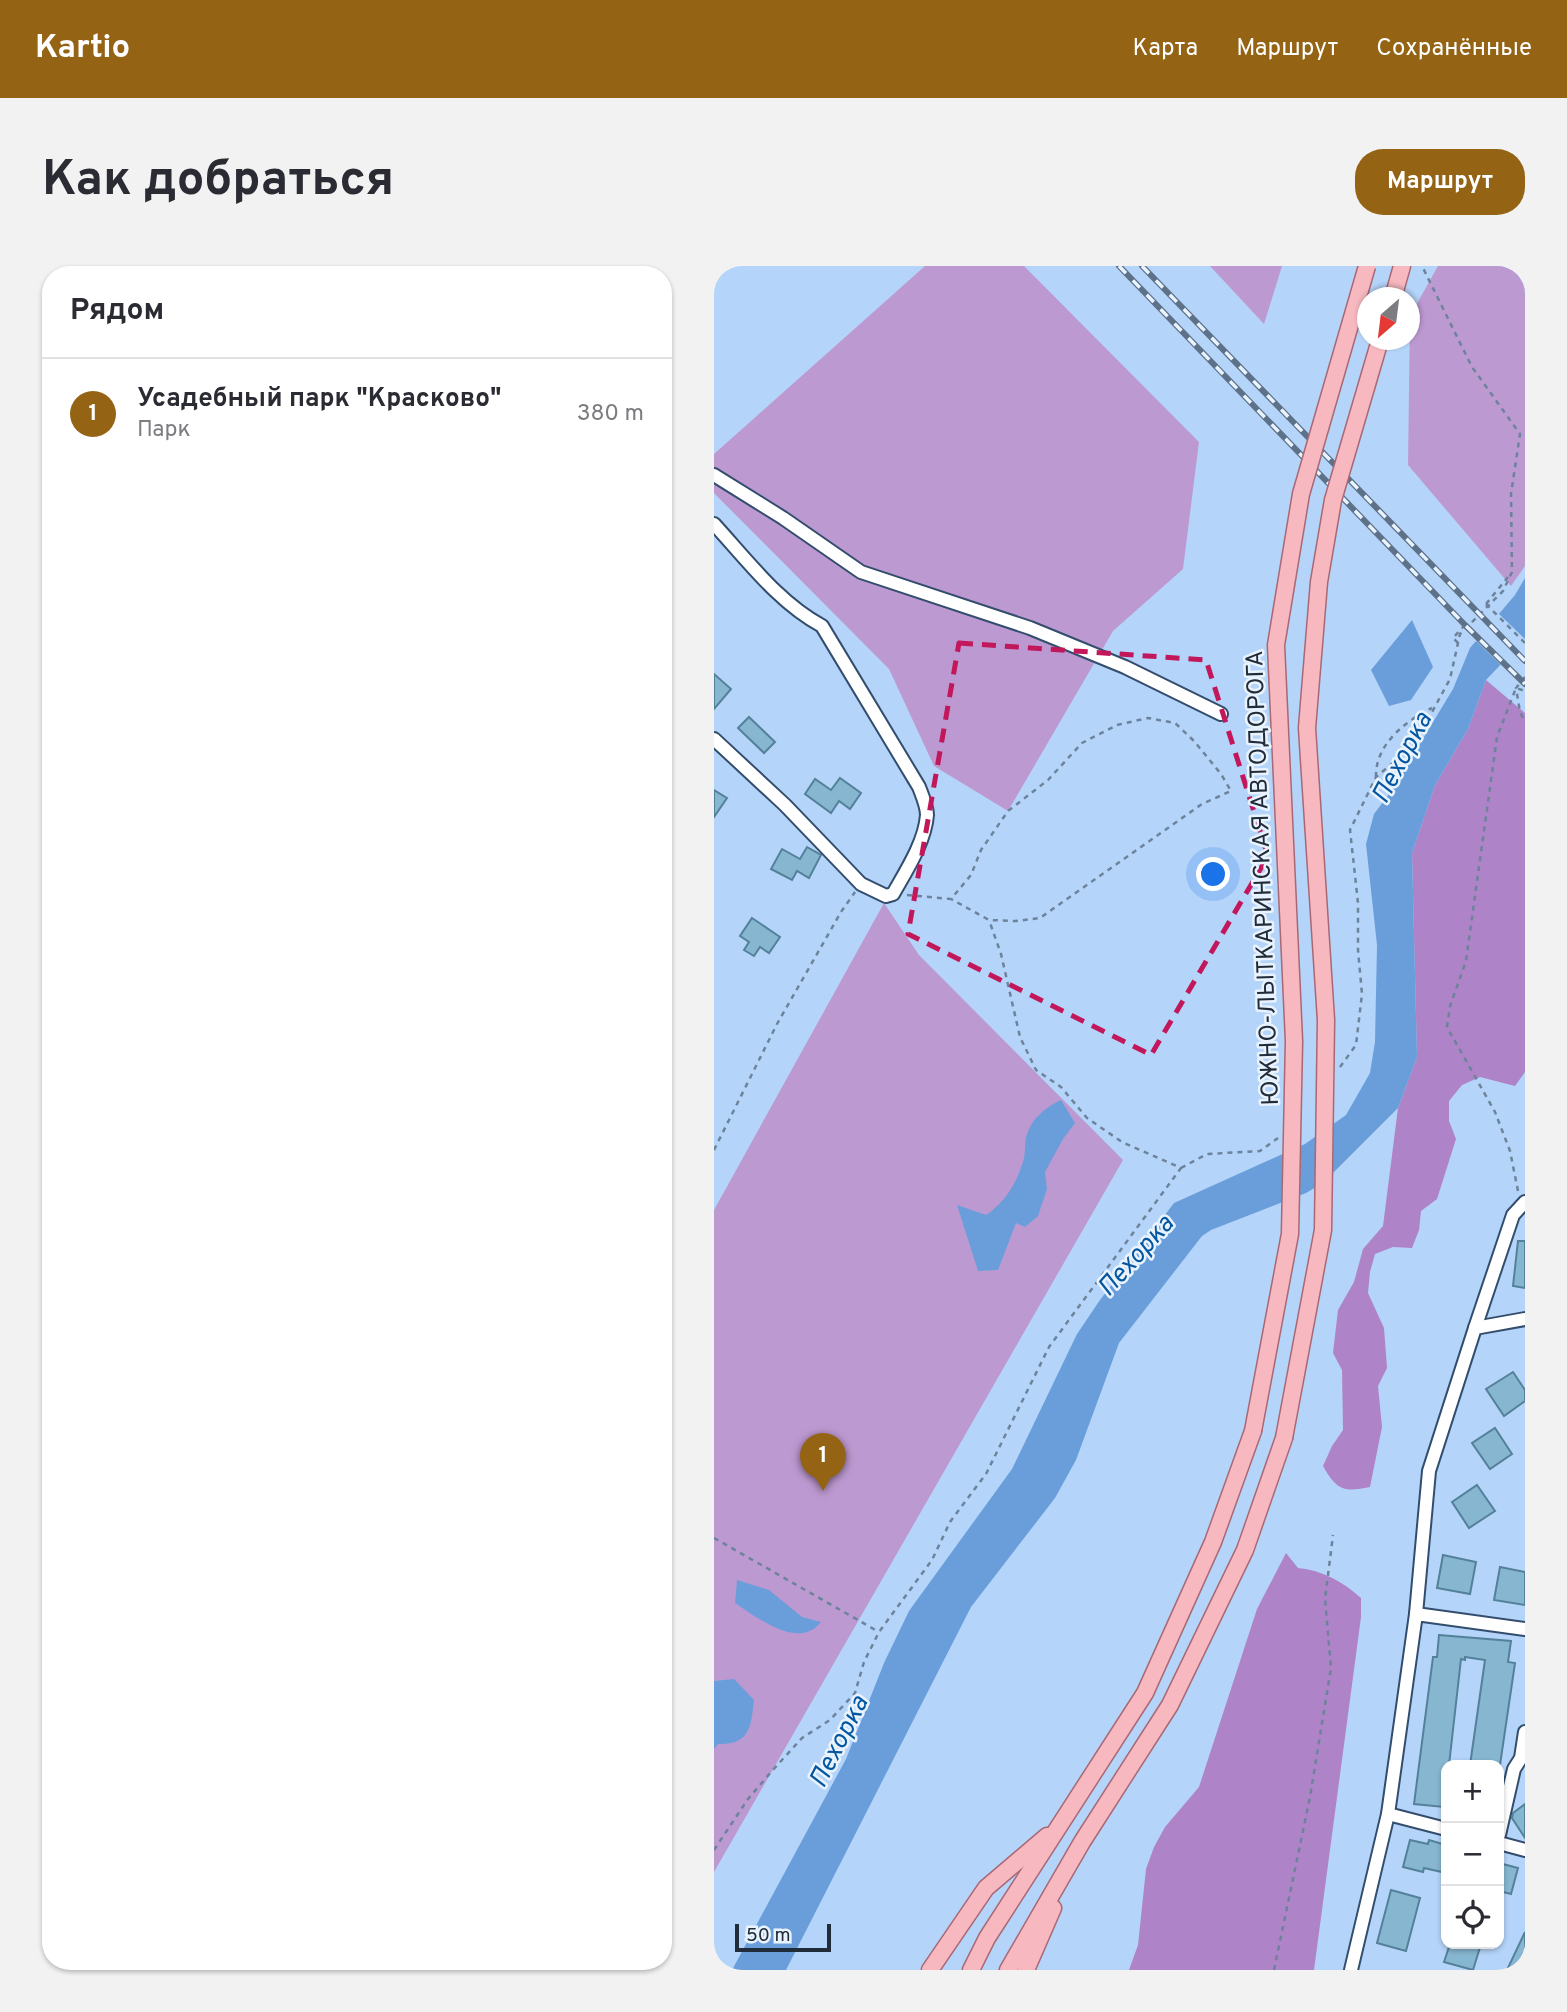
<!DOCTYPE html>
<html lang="ru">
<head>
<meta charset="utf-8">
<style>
  body { margin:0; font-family:Overpass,sans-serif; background:#f2f2f3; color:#2b2b33 }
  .controls { position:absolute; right:21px; bottom:21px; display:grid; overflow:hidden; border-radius:14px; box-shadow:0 2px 5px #0004 }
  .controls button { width:63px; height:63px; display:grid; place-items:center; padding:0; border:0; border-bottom:2px solid #e1e1e2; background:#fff; color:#2b2b33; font:35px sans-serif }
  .compass { position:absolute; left:643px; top:21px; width:63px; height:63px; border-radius:50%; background:#fff; box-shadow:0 2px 5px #0004; rotate:208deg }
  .scale { position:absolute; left:21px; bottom:18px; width:96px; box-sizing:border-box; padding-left:7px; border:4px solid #202c3a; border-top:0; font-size:19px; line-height:24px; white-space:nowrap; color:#202c3a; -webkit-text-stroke:5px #e9f3fe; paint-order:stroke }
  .you { position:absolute; left:500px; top:609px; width:24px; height:24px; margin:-18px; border:5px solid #fff; border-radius:50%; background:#1a73e8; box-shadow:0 0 0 10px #1a73e833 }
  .badge { display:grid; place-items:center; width:46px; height:46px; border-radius:50%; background:#946414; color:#fff; font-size:23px; font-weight:700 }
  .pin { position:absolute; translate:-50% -58px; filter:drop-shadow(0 2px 4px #0008) }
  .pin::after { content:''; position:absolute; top:37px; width:24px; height:21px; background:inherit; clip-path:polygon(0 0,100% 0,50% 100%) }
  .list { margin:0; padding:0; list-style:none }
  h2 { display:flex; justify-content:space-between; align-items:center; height:91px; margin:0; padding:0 28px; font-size:30px }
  h2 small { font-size:23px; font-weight:400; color:#7c7c81 }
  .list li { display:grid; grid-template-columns:46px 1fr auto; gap:21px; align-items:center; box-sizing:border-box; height:112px; padding:0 28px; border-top:2px solid #e1e1e2 }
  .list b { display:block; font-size:26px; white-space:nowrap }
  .list p { margin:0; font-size:23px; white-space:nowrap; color:#7c7c81 }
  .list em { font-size:23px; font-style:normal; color:#7c7c81 }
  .icon { flex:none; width:38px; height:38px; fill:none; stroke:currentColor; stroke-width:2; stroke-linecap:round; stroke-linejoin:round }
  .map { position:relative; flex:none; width:811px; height:1704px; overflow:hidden; border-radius:28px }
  header { display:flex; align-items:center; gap:42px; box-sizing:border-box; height:98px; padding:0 35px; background:#946414; color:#fff }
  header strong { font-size:33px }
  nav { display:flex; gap:38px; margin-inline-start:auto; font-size:24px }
  .intro { display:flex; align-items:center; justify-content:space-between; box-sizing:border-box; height:168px; padding:0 42px }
  h1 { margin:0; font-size:49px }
  .button { padding:18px 32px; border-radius:28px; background:#946414; color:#fff; font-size:24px; font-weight:700 }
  main { display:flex; gap:42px; padding:0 42px }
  aside { flex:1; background:#fff; border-radius:28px; box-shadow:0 2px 5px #0004 }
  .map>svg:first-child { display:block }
  .green { fill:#bd99d1 }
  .forest { fill:#af83c7 }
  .water { fill:#699edb }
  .pier { fill:#b5d4f9 }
  .building { fill:#87b6d0; stroke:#54819a; stroke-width:2 }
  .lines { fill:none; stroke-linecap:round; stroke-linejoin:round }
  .minor-casing { stroke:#334d6d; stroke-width:16 }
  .major-casing { stroke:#a86875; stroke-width:19 }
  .path { stroke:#6d839c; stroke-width:2.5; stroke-dasharray:5 5; stroke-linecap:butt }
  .minor { stroke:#fff; stroke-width:12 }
  .major { stroke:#f7b8bf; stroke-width:16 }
  .rail-casing { stroke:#5d7188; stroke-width:6 }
  .rail { stroke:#e9f3fe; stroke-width:3.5; stroke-dasharray:10; stroke-linecap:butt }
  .major-bridge-casing { stroke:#a86875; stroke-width:19; stroke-linecap:butt }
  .path-bridge { stroke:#6d839c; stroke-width:2.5; stroke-dasharray:5 5; stroke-linecap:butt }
  .major-bridge { stroke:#f7b8bf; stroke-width:16 }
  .marked { fill:none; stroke:#c2185b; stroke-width:5; stroke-dasharray:14 9; stroke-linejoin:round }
  .labels { text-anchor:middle; stroke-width:5; stroke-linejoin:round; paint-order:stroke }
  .street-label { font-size:24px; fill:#202c3a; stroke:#e9f3fe }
  .water-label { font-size:26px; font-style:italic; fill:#0556a0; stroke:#e9f3fe }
</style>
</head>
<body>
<header>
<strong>Kartio</strong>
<nav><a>Карта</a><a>Маршрут</a><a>Сохранённые</a></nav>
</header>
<div class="intro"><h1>Как добраться</h1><a class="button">Маршрут</a></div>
<main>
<aside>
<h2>Рядом<small></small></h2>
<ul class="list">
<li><span class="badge">1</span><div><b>Усадебный парк &quot;Красково&quot;</b><p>Парк</p></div><em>380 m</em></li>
</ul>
</aside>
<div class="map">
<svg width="811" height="1704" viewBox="0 0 811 1704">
  <rect width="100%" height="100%" fill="#b5d4f9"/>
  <!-- green -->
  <g class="green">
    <polygon points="211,0 310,0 485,176 469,303 399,365 294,545 220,500 175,403 0,227 0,188"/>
    <polygon points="496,0 568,0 550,58"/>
    <polygon points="724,0 811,0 811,300 797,320 694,199 696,50"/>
    <polygon points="170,637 205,689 409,894 0,1606 0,944"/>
  </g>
  <!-- forest -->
  <g class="forest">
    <path d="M 772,414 L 811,447 L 811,806 L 801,820 L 766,811 L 748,819 L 735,835 L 735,855 L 742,873 L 723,933 L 707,945 L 705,964 L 698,982 L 679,981 L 661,988 L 656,1006 L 654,1027 L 670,1062 L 673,1102 L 664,1120 L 668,1161 L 656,1221 C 629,1227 622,1223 609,1200 L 618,1180 L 629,1164 L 628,1104 L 619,1087 L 624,1044 L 640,1016 L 649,983 L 669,960 L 684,842 L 703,791 L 698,587 L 721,519 L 754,463 Z"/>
    <path d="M 572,1287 L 584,1302 C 608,1304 629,1316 647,1332 L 647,1351 L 600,1704 L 415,1704 L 424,1679 L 432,1603 L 440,1581 L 451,1561 L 485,1521 L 543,1343 Z"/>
  </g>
  <!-- water -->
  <g class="water">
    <polygon points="811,312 811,373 772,414 754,463 721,519 698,587 703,791 684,842 609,917 592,927 497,964 488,970 405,1077 362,1194 341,1232 257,1341 72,1704 18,1704 132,1493 170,1397 195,1345 298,1203 363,1068 386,1034 460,937 591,878 632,849 656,807 661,776 663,679 652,578 660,548 678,524 739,423 756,382 801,329"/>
    <polygon points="698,354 719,401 697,434 675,440 657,404"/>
    <path d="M 347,834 L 361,857 L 349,873 L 331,906 L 333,923 L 324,950 L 311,961 L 302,957 L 284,1004 L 264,1005 L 243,939 L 272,949 C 291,936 302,918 309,896 C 312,887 310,877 313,868 C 318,852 332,841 347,834 Z"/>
    <path d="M 23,1314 L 55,1324 L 88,1351 L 107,1356 C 84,1385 43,1351 21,1337 Z"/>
    <path d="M 20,1413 L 40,1434 C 37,1461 36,1479 4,1478 L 0,1483 L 0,1415 Z"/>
  </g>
  <!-- pier -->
  <polygon class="pier" points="782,345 811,373 811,378 789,401 759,372"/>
  <!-- building -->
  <g class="building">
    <polygon points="0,408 17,423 0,443"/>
    <polygon points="35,451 61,476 50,487 24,462"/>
    <polygon points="126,512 147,527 136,543 125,535 117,547 91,528 101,513 117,524"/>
    <polygon points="0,524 13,532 0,551"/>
    <polygon points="93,581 107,589 95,612 83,605 78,614 57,603 68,583 86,593"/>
    <polygon points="38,652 66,671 55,687 46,681 40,690 30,684 35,676 26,670"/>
    <polygon points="804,975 811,975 811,1022 799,1020"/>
    <polygon points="799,1106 811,1124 811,1135 790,1150 772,1123"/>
    <polygon points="781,1162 798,1188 776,1203 758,1177"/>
    <polygon points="763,1219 781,1245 755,1262 738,1236"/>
    <polygon points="729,1289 762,1296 756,1328 723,1322"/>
    <polygon points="786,1301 811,1306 811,1339 780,1334"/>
    <polygon points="725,1369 797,1375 794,1396 801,1397 786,1499 756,1499 771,1394 751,1391 751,1394 747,1393 735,1499 732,1499 730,1541 700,1538 719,1391 723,1391"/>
    <polygon points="811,1538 811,1572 798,1552 799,1547"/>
    <polygon points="696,1574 714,1578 715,1574 732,1579 732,1607 710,1602 709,1606 689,1601"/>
    <polygon points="785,1597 804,1602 797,1628 785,1625"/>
    <polygon points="677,1624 706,1632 692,1685 663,1677"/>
    <polygon points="811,1666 811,1704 793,1704"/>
    <polygon points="736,1678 767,1678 759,1704 730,1696"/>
  </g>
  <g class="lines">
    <defs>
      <g id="minor">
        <polyline points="0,209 69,252 147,306 316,362 411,401 507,448"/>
        <path d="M 0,258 C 33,294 65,337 108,360 L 205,521 C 208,529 213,540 213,549 C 211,576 192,605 179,628 L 172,630 L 147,618 L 71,539 L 0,473"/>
        <polyline points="761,1062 799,949 811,936"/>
        <polyline points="702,1348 715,1205 761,1062 811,1053"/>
        <polyline points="674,1548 732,1563"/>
        <polyline points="785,1569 800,1503 807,1492 811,1466"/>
        <polyline points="785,1577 811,1584"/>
        <polyline points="637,1704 674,1548 702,1348 811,1363"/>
      </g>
      <g id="major">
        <polyline points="679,32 688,0"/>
        <polyline points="216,1704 272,1622 333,1570"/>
        <polyline points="257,1704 273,1672 431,1427 499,1276 539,1165"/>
        <polyline points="294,1704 368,1576 456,1439 531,1284 570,1172"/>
        <polyline points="312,1704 339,1642"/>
      </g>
    </defs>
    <!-- minor casing -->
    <use href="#minor" class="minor-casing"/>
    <!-- major casing -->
    <use href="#major" class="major-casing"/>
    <!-- path -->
    <g class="path">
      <polyline points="772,338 794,311"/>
      <polyline points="744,377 739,372 751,359"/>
      <polyline points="811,411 802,422 806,446 811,456"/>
      <path d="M 662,511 C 661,479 691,455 718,442"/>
      <polyline points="193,629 237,633 257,609 267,584 294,545 334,514 368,477 403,459 434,452 461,457 480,475 507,508 517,525 488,538 326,652 302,655 275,654 237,633"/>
      <polyline points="626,801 642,779 648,728 644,684 644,637 636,564 662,511 700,479 736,413 746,368 789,325 798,306 797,228 806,168 758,101 708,0"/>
      <polyline points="0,884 63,758 127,646 141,626"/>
      <polyline points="467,902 493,888 546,885 564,872"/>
      <polyline points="804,925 796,885 781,846 733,761 736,740 752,695 783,471 802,422 811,425"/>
      <polyline points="0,1272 165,1366"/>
      <polyline points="0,1584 34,1533 57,1506 88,1472 116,1454 141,1427 150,1396 165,1366 218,1294 236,1256 272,1208 335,1081 467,902 408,876 373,852 347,821 322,804 306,771 287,688 275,654"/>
      <polyline points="560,1704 596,1531 617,1402 611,1333 619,1269"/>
    </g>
    <!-- minor -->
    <use href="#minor" class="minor"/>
    <!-- major -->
    <use href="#major" class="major"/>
    <defs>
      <g id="rail">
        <polyline points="405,0 751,359 811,418"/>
        <polyline points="428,0 811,395"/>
      </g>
    </defs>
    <!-- rail casing -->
    <use href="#rail" class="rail-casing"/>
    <!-- rail -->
    <use href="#rail" class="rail"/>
    <defs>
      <g id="major-bridge">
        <polyline points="539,1165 576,968 580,775 562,379 587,228 653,0"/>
        <polyline points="570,1172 609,964 612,754 593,462 605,316 619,234 666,74"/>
      </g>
    </defs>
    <!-- major-bridge casing -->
    <use href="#major-bridge" class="major-bridge-casing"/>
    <!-- path-bridge -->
    <polyline class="path-bridge" points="772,338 811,377"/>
    <!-- major-bridge -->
    <use href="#major-bridge" class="major-bridge"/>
  </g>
  <!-- marked area -->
  <path class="marked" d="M 245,377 L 492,394 L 554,590 L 437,789 L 194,668 Z"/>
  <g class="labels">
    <!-- street labels -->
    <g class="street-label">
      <text transform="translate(548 612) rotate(-92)" y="8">ЮЖНО-ЛЫТКАРИНСКАЯ АВТОДОРОГА</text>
    </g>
    <!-- water labels -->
    <g class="water-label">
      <text transform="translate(687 491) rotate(-62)" y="9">Пехорка</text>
      <text transform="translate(421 989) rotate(-48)" y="9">Пехорка</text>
      <text transform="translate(124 1475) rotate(-63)" y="9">Пехорка</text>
    </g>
  </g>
</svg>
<div class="controls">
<button>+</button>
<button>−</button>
<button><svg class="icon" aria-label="locate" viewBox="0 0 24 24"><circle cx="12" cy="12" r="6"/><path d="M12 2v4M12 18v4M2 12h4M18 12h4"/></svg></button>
</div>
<svg class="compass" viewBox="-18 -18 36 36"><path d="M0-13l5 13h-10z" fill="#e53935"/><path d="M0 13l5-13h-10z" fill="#7c7c81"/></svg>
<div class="scale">50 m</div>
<div class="you"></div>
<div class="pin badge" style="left:109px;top:1225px">1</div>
</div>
</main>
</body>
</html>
